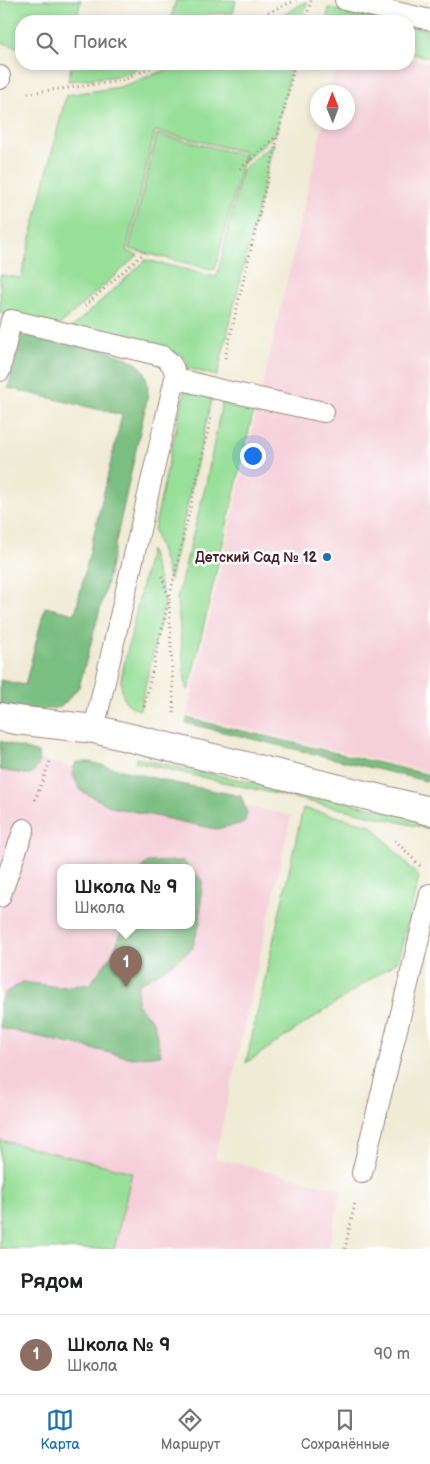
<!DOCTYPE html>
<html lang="ru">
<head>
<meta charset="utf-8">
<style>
  body { margin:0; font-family:"Balsamiq Sans",sans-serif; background:#f2f2f2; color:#202124 }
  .compass { position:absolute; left:310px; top:85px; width:45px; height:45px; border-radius:50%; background:#fff; box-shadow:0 2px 8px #0003; rotate:359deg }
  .you { position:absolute; left:252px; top:455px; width:18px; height:18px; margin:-12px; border:4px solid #fff; border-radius:50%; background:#1a73e8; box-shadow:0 0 0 8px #1a73e833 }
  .badge { display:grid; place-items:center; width:32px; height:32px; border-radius:50%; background:#1f6fb2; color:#fff; font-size:16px; font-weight:700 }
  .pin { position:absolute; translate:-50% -41px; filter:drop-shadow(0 1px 2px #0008) }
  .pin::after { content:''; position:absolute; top:26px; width:18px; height:15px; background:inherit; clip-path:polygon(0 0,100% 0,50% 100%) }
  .popup { position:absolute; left:57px; top:864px; width:138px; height:65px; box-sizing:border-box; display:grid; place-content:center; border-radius:10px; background:#fff; filter:drop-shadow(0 1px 4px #0005); font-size:16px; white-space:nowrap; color:#757577 }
  .popup b { font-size:19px; color:#202124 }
  .popup::after { content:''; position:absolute; left:50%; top:100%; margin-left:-10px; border:10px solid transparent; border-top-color:#fff }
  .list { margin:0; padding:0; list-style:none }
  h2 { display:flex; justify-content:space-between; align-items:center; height:65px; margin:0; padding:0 20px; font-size:21px }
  h2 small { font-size:16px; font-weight:400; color:#757577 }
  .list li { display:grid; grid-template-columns:32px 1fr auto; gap:15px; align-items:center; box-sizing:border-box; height:80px; padding:0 20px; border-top:1px solid #e0e0e0 }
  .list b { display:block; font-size:19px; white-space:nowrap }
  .list p { margin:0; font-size:16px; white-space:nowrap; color:#757577 }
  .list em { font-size:16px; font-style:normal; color:#757577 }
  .icon { flex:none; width:28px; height:28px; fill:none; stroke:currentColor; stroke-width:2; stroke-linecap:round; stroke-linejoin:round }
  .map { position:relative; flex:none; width:430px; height:1249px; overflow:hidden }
  .search { position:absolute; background:#fff; box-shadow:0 2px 8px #0003; left:15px; right:15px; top:15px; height:55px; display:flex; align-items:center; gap:12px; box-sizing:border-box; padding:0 18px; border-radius:20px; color:#757577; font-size:19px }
  .sheet { height:145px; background:#fff }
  nav { display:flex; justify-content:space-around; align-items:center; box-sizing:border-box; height:70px; border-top:1px solid #e0e0e0; background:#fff; font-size:14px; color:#757577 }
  nav a { display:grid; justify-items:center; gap:2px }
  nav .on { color:#1f6fb2 }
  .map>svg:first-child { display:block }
  .built { fill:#f5cfda; fill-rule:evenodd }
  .green { fill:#98df99; stroke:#717f62 }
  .forest { fill:#7abe81; stroke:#626e56 }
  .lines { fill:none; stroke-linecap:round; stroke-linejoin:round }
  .lane-casing { stroke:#9d8580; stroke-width:22 }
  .street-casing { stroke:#9d8580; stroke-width:30 }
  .path { stroke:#9d8580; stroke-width:3; stroke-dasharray:1 4; stroke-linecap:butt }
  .lane { stroke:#fff; stroke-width:20 }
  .street { stroke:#fff; stroke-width:28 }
  .poi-dot { fill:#1f6fb2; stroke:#fff; stroke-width:2 }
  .labels { text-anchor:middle; stroke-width:5; stroke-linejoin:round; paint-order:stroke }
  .poi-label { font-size:14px; font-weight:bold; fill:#4a1f2b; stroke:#fff; text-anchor:end }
</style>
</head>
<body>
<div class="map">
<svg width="430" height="1249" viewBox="0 0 430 1249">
  <rect width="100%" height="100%" fill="#fff"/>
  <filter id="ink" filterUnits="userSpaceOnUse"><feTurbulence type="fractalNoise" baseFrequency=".02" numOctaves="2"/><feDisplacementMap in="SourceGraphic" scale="10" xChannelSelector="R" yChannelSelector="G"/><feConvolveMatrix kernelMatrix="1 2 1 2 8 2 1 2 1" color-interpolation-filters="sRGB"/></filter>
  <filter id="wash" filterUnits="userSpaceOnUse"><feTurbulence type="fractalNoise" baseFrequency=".0096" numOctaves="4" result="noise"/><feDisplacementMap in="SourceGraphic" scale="20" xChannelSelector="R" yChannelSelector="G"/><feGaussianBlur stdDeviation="1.12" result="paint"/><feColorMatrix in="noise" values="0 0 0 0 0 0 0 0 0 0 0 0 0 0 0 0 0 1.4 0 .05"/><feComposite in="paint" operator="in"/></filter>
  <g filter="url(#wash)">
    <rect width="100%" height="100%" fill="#f0ebd5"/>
    <!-- built -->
    <g class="built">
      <polygon points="409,58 430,63 430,772 187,715 323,123 348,122 348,92 330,92 337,64 409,64"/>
      <path d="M 0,751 L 291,816 L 215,1158 L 342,1190 L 328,1249 L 0,1249 ZM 61,868 L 191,868 L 191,926 L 61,926 Z"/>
    </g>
    <!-- green -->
    <g class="green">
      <polygon points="0,0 81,0 76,21 21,21 21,48 0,42"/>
      <polygon points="176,0 236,0 233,13 207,14 205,21 170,21"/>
      <polygon points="307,1 302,21 273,21"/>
      <polygon points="329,8 389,21 326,21"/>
      <polygon points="409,26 430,31 430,58 409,53"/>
      <polygon points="72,64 148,64 121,76 68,81"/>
      <polygon points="182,64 292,64 276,133 243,163 245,152 155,131 126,251 138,255 58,326 0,313 0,275 21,278 66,95 120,87"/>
      <polygon points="157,134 244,155 215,270 129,249"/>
      <polygon points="274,142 217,376 187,368 187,362 183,357 177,353 71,328 146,260 217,277 242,170"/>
      <polygon points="185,387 213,393 170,580 154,530"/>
      <polygon points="223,397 255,404 189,689 186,689 177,598 206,484"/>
      <path d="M 150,550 L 165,601 L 140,710 C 122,704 122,696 121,679 Z"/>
      <polygon points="136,758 430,820 430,829 135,762"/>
      <polygon points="303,808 371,825 419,877 398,961 246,1063"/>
      <polygon points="0,1140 132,1172 114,1249 0,1249"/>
    </g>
    <!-- forest -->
    <g class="forest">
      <path d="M 22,331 C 47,337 123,350 140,366 C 147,373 148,385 148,395 L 105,591 L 79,687 L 61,707 L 29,712 L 0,708 L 0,680 L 25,685 L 45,607 L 75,614 L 122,415 L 8,388 Z"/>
      <polygon points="187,718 430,775 430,782 186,723"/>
      <polygon points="0,741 38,753 39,765 30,775 0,770"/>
      <polygon points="76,762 89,762 174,783 241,796 247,813 244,823 216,829 112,807 81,791 72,773"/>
      <polygon points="183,861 190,868 141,868 148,862"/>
      <polygon points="191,869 202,880 200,922 192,949 165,969 138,984 137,1004 154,1023 161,1055 133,1058 0,1028 0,1002 6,992 23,982 59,987 90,984 113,953 124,926 191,926"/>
    </g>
  </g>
  <g filter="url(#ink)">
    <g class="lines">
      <defs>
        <g id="lane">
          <polyline points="345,0 430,20"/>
          <polyline points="0,76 0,79"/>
          <path d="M 0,371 L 11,320 L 162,356 C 171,362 175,367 175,378 L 94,729"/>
          <polyline points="175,378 217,389 324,412"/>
          <polyline points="0,897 24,829"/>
          <polyline points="362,1173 430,894"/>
        </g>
        <polyline id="street" points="0,717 16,720 94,729 430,811"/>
      </defs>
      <!-- lane casing -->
      <use href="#lane" class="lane-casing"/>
      <!-- street casing -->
      <use href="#street" class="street-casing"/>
      <!-- path -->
      <g class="path">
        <polyline points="250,21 296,0"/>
        <polyline points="306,21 311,0"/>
        <polyline points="28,93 122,81 158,64"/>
        <polyline points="240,169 277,136"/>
        <polyline points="85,306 145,252"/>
        <polyline points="225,358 295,64"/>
        <polyline points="162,576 168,596"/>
        <polyline points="169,602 174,713"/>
        <polyline points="144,707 211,418"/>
        <polyline points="35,800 51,759"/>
        <polyline points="395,840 420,866"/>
        <polyline points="345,1249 355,1203"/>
      </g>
      <!-- lane -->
      <use href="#lane" class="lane"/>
      <!-- street -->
      <use href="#street" class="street"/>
    </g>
  </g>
  <!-- markers -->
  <circle class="poi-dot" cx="327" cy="557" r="5"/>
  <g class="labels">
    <!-- poi labels -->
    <g class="poi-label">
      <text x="317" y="562">Детский Сад № 12</text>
    </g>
  </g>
</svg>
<svg class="compass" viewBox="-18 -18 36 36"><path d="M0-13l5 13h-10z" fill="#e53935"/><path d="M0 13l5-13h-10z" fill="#757577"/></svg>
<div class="you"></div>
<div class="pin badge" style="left:126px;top:987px;background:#8d6e63">1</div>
<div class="popup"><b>Школа № 9</b>Школа</div>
<div class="search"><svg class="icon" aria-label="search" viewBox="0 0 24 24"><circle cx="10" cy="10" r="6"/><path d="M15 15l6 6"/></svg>Поиск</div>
</div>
<section class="sheet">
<h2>Рядом<small></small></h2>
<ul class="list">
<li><span class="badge" style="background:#8d6e63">1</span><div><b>Школа № 9</b><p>Школа</p></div><em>90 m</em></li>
</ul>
</section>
<nav>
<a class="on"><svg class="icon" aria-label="map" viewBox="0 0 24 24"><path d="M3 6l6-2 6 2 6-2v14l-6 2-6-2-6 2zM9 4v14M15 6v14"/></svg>Карта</a>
<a><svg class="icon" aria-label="directions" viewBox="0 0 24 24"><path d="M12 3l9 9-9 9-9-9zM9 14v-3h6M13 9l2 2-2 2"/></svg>Маршрут</a>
<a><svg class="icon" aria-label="saved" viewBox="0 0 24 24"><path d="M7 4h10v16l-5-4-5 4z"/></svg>Сохранённые</a>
</nav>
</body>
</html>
